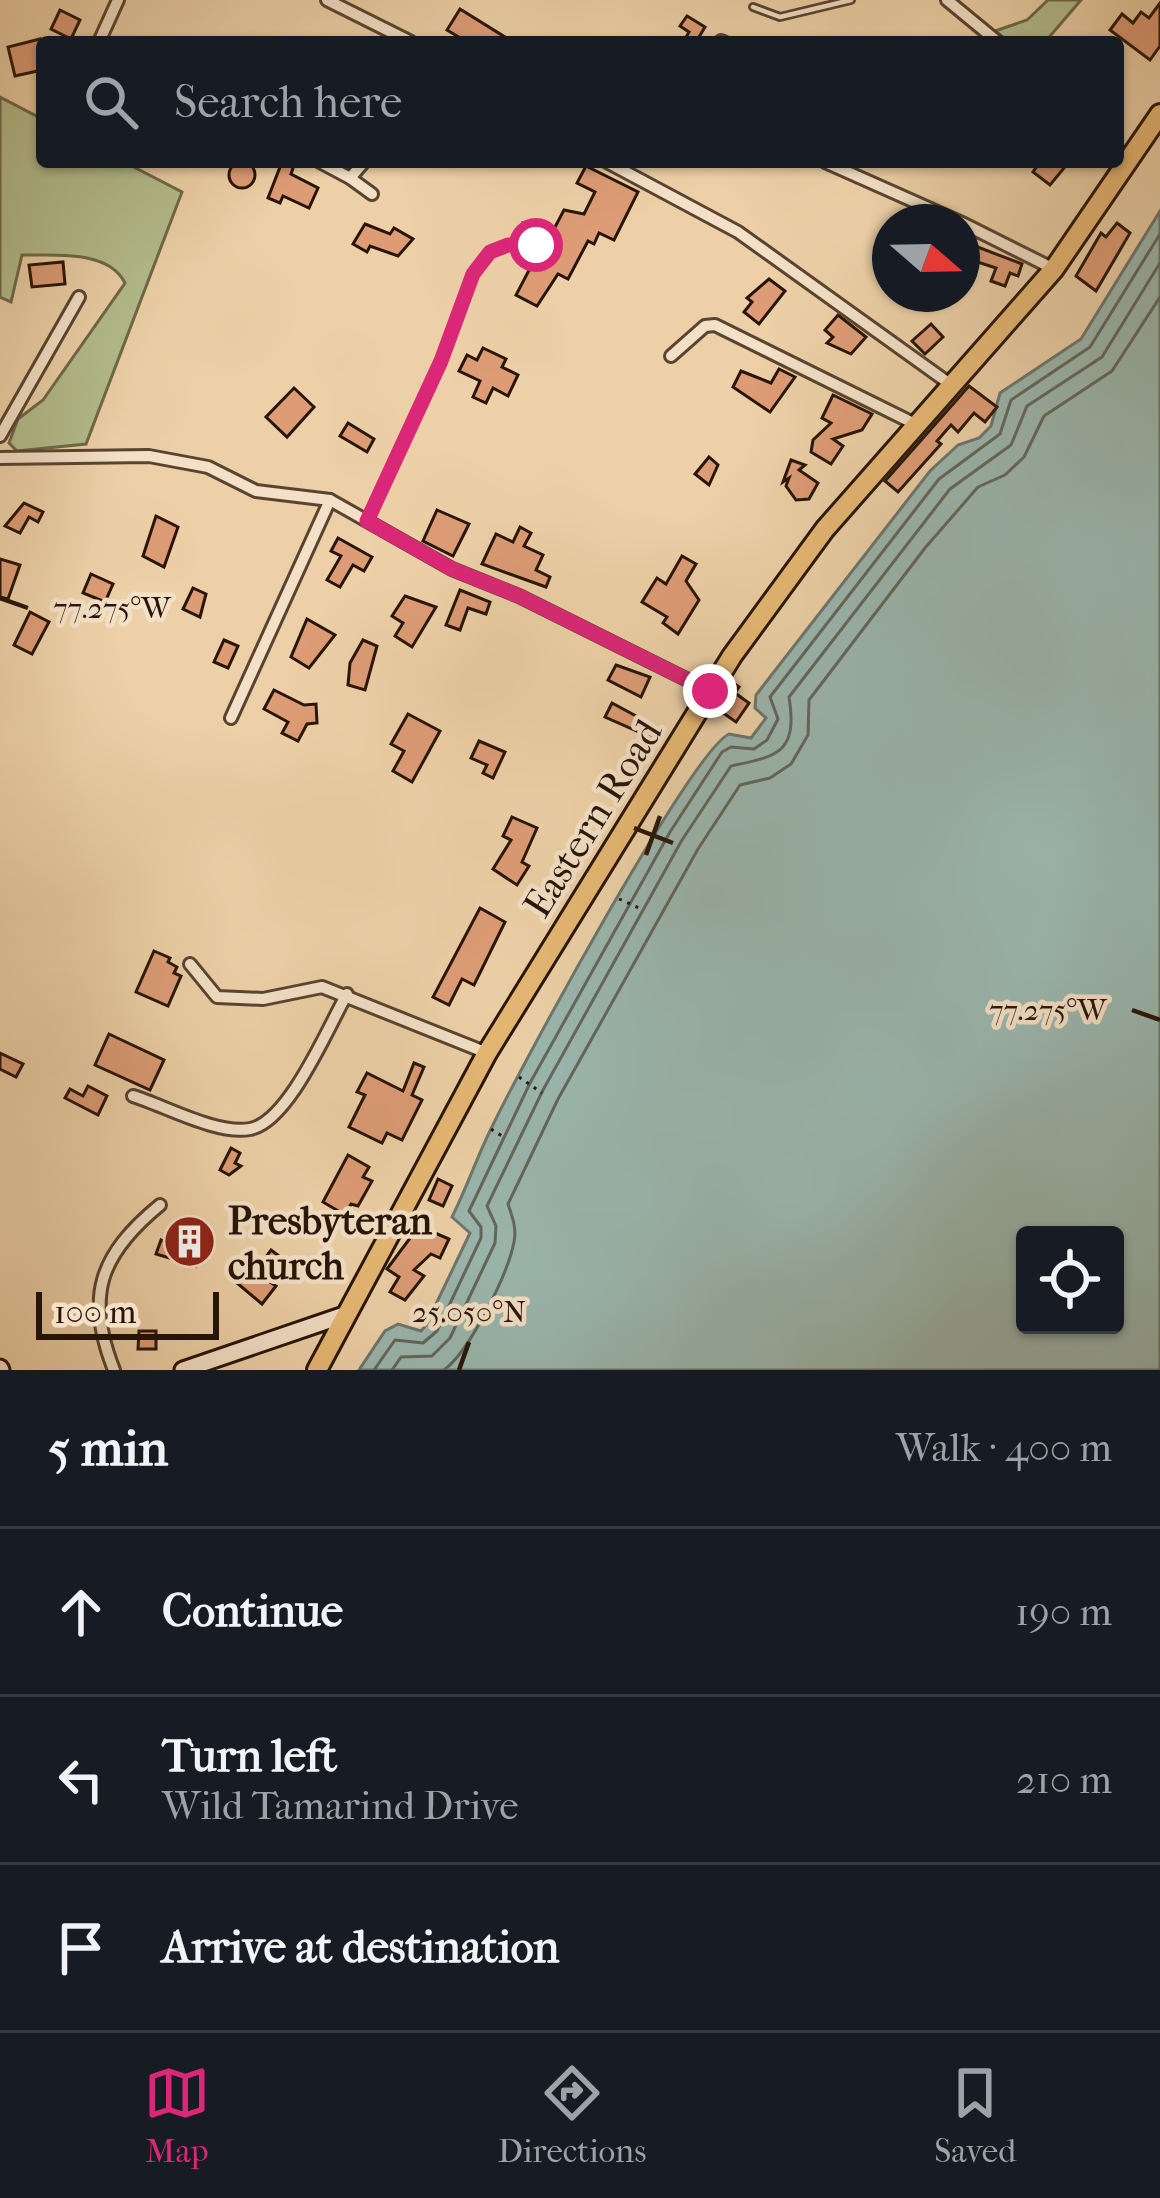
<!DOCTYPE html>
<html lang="en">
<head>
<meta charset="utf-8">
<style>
  body { margin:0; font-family:"IM FELL French Canon",serif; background:#242831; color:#f1f3f6 }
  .controls { position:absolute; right:36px; bottom:36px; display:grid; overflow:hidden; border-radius:12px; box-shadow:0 3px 9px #0004 }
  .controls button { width:108px; height:108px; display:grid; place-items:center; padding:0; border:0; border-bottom:3px solid #363941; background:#171b24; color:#f1f3f6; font:60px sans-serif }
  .compass { position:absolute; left:872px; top:204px; width:108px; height:108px; border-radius:50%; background:#171b24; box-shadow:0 3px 9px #0004; rotate:110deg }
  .scale { position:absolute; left:36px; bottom:30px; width:183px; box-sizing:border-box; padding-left:12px; border:6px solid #281509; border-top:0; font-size:33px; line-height:42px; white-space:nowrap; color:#281509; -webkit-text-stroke:9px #f3e0c6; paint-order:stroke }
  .stop { position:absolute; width:36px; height:36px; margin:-27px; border:9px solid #db2777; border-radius:50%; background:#fff }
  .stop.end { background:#db2777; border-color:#fff; box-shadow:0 3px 12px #0008 }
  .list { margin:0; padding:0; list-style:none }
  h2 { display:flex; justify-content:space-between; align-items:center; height:156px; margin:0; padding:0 48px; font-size:51px }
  h2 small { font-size:39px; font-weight:400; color:#9ea1a6 }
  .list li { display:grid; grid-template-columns:78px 1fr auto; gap:36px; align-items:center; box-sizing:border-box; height:168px; padding:0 48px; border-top:3px solid #363941 }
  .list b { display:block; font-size:45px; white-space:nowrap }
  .list p { margin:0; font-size:39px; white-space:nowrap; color:#9ea1a6 }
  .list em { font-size:39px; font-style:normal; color:#9ea1a6 }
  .icon { flex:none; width:66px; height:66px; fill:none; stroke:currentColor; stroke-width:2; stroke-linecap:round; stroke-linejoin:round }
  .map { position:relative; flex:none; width:1160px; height:1370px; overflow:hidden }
  .search { position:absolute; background:#171b24; box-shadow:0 3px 9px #0004; left:36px; right:36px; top:36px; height:132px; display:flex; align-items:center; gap:30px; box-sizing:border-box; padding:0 42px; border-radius:12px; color:#9ea1a6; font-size:45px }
  .sheet { height:660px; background:#171b24 }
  nav { display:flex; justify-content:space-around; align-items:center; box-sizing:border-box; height:168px; border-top:3px solid #363941; background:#171b24; font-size:33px; color:#9ea1a6 }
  nav a { display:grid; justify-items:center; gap:6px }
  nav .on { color:#db2777 }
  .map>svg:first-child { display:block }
  .green { fill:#b3bc8c; stroke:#6e684a; stroke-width:3 }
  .water { fill:#9ab6ae; stroke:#6c766c; stroke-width:3; fill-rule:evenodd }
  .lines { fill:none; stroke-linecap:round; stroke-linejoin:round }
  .shore { stroke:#61665c; stroke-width:3 }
  .building { fill:#dd9c76; stroke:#281509; stroke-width:3 }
  .lane-casing { stroke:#594430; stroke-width:10 }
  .street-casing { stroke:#594430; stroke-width:16 }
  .secondary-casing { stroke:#281509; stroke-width:21 }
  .highway-casing { stroke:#281509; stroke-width:24 }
  .path { stroke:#281509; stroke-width:3; stroke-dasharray:3 6; stroke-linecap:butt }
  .lane { stroke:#f3e0c6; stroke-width:4.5 }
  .street { stroke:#f3e0c6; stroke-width:10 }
  .secondary { stroke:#f3e0c6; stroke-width:15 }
  .highway { stroke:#e6b874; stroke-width:18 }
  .route { stroke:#db2777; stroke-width:15 }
  .ticks { fill:none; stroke:#281509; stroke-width:4.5 }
  .labels { text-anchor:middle; stroke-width:9; stroke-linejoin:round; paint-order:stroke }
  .street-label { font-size:39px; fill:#281509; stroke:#f3e0c6 }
  .poi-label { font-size:39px; font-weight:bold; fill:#281509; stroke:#f3e0c6; text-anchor:start }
  .ticks-label { font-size:30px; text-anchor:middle; fill:#281509; stroke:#f3e0c6; stroke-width:9; stroke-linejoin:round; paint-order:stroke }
</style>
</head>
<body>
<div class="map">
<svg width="1160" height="1370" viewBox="0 0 1160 1370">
  <rect width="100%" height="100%" fill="#edd0a7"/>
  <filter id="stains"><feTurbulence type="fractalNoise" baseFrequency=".00167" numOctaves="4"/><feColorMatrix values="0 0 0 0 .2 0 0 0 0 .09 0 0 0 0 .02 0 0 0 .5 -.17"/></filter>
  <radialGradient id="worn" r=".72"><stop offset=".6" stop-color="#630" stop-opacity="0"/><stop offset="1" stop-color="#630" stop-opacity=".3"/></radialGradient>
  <!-- green -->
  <g class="green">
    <polygon points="1048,0 1081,0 1045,42 1009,42 995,31 1027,20"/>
    <path d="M 0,97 L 42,119 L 42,162 L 124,162 L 182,192 L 86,444 L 17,451 L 9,443 L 18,419 L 43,400 L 125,283 C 108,249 53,256 22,255 L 11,302 L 0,297 Z"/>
  </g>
  <!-- water -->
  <path class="water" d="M 1160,211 L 1160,1370 L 359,1370 L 385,1331 L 398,1324 L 421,1331 L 426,1325 L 470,1233 L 452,1217 C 466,1189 476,1160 489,1133 C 516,1075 691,752 729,734 L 751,738 L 766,718 L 755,708 L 756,695 L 930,471 L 958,445 L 979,438 L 991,426 L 1000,393 L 1081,339 ZM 1025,1235 L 1115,1235 L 1115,1325 L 1025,1325 Z"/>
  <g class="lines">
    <!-- shore -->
    <g class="shore">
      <polyline points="374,1370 395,1340 423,1343 437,1331 481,1238 481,1227 469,1211 530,1083 670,832 722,752 731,747 754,749 767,740 778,719 770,697 939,479 1000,434 1011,400 1090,347 1160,234"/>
      <path d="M 392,1370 L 401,1357 L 432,1356 L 450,1338 L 495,1243 L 496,1226 L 487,1206 L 543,1090 L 682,840 L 731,766 C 777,756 798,754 789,697 L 950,489 L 1011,445 L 1027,406 L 1102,357 L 1160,263"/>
      <path d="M 444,1370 C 469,1352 508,1274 514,1242 C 517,1228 512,1216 508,1204 L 558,1099 L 698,849 L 740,785 L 770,778 L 791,764 L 808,735 L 809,700 L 925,548 L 978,487 L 1005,475 L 1024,457 L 1044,416 L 1112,371 L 1160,297"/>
    </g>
  </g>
  <!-- building -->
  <g class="building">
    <polygon points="1160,3 1160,46 1150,60 1110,30 1122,14 1133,23 1141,12 1149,18"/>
    <polygon points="460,9 513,42 467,42 447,30"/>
    <polygon points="60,10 80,20 71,39 51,29"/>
    <polygon points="687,16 705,27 696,42 685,39 689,32 680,26"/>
    <polygon points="40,39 42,70 15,76 8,47"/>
    <polygon points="282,162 295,162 291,174 318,188 309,208 283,196 280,203 268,198"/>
    <polygon points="1040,162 1069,162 1050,185 1033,172"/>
    <circle cx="242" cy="175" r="13"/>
    <polygon points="586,166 638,192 614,240 599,233 594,244 588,241 568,279 558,274 537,306 516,295 548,234 523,238 523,223 554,229 564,210 584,214 595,192 577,183"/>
    <polygon points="1117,223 1130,233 1096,291 1076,276 1101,233 1106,237"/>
    <polygon points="365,224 390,234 394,228 413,239 398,256 370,246 367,252 353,244"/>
    <polygon points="962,241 1022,264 1018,276 1010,273 1005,286 991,281 996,268 962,257"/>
    <polygon points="63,262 65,284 32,287 29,265"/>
    <polygon points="769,279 785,291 759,324 744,312 752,302 747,298"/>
    <polygon points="838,315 866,337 851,354 827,343 833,337 825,330"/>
    <polygon points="931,324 943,337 925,354 912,341"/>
    <polygon points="483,348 506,359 502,367 518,375 508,396 493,388 486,403 473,397 480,381 459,371 467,355 477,360"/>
    <polygon points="779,369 795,377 770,412 733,387 741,371 771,383"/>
    <polygon points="969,386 997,407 985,422 974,413 958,432 951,425 937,441 941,444 898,492 885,481"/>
    <polygon points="294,388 314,407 287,437 266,417"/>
    <polygon points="833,395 872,414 862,430 833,439 843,446 831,464 811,452 813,440 831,423 822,418"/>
    <polygon points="348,423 374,439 367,452 340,436"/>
    <polygon points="709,457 718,465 709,485 695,474"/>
    <polygon points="791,460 805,465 799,470 818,483 809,499 796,500 786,486 789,478 783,482"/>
    <polygon points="24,503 43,512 38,522 29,517 20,533 5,526"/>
    <polygon points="437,510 469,524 453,556 423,541"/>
    <polygon points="156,516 178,527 164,567 143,556"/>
    <polygon points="520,527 531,533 524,546 543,555 536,570 550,577 546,587 482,564 496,534 513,542"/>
    <polygon points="338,538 372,557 364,571 353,565 340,587 327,580 341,556 331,551"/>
    <polygon points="682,556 696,564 686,581 699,600 678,634 663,623 667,617 642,602 657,578 666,584"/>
    <polygon points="0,559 20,565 8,599 0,597"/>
    <polygon points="91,574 113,584 105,602 83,593"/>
    <polygon points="193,588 206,594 200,617 183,609"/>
    <polygon points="460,590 490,602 486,614 468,608 460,630 446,625"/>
    <polygon points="405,596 436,607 412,647 395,636 403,623 392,616"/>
    <polygon points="30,612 49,622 32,654 14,645"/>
    <polygon points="307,619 335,635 309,668 291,657"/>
    <polygon points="224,640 238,646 228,668 214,662"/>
    <polygon points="363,640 377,646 365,690 348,685 350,663"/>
    <polygon points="616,665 650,677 641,697 608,680"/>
    <polygon points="732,682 739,687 735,693 749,703 736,722 716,708"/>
    <polygon points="274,690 304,705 316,704 317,723 307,724 298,741 282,733 288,722 264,709"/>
    <polygon points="612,703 660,729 655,739 605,717"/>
    <polygon points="408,714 440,731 412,782 393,771 404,751 391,744"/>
    <polygon points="479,741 505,752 493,778 483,773 487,765 471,758"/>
    <polygon points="512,817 537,828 522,862 529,866 517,885 493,869 511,840 503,836"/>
    <polygon points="480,908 505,922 474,985 462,979 449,1005 433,997"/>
    <polygon points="154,951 170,958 168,962 177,967 174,973 181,976 168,1006 136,992"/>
    <polygon points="109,1034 164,1060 150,1090 95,1065"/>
    <polygon points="0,1053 23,1064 16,1077 0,1069"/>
    <polygon points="414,1063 424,1067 412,1095 422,1100 402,1140 387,1133 382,1143 349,1127 365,1095 357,1092 367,1073 403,1091"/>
    <polygon points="88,1086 107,1096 98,1115 65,1098 70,1089 83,1096"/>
    <polygon points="231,1148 240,1153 235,1163 241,1166 229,1175 220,1170"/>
    <polygon points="348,1155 369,1167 363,1177 372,1181 358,1206 351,1204 345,1215 323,1202"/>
    <polygon points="438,1179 452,1186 443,1206 429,1200"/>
    <polygon points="182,1219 196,1224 192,1234 206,1240 196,1266 156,1254 161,1240 172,1244"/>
    <polygon points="419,1226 449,1239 440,1258 431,1254 414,1270 424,1276 405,1300 390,1292 399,1277 387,1269"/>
    <polygon points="271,1250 283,1259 267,1280 276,1286 262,1304 237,1283 248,1269 253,1274"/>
    <polygon points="139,1331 156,1331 156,1349 138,1349"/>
  </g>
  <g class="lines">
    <defs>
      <g id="lane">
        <polyline points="753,7 780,17 851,0"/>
        <polyline points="366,521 441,361 473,275 491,252 508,245 536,245"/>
      </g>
      <g id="street">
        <polyline points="327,0 411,42"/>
        <polyline points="947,0 998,42"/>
        <polyline points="721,41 724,42"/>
        <polyline points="99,42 118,0"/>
        <polyline points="320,162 350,178 364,162"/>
        <polyline points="607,162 738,232 950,384"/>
        <polyline points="825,162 960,222"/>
        <polyline points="350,178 372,194"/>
        <polyline points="962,223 1054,269"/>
        <polyline points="671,356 705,326 715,325 915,424"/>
        <polyline points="0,436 79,297"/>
        <polyline points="0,458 149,456 208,467 256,491 330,500 452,569 519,596 710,691"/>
        <polyline points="231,718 330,500"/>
        <polyline points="190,964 217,997 263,999 322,987 487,1053"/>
        <path d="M 133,1096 C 165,1106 217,1135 250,1129 C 289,1122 328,1027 347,994"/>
        <path d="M 114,1370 C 85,1297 99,1255 160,1205"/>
      </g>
      <g id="secondary">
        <polyline points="0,1368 1,1370"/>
        <polyline points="183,1370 344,1315"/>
      </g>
      <polyline id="highway" points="317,1370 487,1053 732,656 825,529 1054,269 1160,114"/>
    </defs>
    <!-- lane casing -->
    <use href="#lane" class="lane-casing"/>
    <!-- street casing -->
    <use href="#street" class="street-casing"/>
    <!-- secondary casing -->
    <use href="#secondary" class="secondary-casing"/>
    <!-- highway casing -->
    <use href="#highway" class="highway-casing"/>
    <!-- path -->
    <g class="path">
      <polyline points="619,899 639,908"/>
      <polyline points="519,1077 542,1093"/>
      <polyline points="491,1129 505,1138"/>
    </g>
    <!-- lane -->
    <use href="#lane" class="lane"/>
    <!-- street -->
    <use href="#street" class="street"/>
    <!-- secondary -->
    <use href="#secondary" class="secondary"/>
    <!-- highway -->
    <use href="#highway" class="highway"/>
  </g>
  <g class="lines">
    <!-- route -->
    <polyline class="route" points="536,245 508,245 490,252 473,274 441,361 367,521 452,569 519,596 710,691"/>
  </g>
  <!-- ticks -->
  <path class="ticks" d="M 0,598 L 28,608M 634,828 L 673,843M 646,855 L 660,816M 1132,1010 L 1160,1020M 459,1370 L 469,1342"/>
  <!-- icons -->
  <defs>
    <symbol id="building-disc" viewBox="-11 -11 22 22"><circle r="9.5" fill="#8f2418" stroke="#f3e0c6"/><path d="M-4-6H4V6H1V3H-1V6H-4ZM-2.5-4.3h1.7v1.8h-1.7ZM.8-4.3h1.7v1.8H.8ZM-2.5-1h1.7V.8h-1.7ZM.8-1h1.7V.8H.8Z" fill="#fff"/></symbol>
  </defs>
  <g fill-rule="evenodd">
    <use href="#building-disc" x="160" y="1212" width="59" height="59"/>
  </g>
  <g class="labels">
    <!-- street labels -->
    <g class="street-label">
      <text transform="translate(592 818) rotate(-58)" y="14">Eastern Road</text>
    </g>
    <!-- poi labels -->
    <g class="poi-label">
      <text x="228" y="1234">Presbyteran<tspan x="228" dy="45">church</tspan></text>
    </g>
  </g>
  <g class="ticks-label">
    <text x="112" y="618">77.275°W</text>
    <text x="1048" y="1020">77.275°W</text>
    <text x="469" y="1322">25.050°N</text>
  </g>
  <rect width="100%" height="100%" filter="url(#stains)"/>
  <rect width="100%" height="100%" fill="url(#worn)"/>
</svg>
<div class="controls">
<button><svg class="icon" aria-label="locate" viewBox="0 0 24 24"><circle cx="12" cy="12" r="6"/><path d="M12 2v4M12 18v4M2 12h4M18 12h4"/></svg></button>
</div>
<svg class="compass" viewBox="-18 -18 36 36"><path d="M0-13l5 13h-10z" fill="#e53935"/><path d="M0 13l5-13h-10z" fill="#9ea1a6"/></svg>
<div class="scale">100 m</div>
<div class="stop" style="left:536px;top:245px"></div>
<div class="stop end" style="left:710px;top:691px"></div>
<div class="search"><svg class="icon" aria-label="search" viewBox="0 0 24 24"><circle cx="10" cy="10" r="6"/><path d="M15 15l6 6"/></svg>Search here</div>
</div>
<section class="sheet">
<h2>5 min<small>Walk · 400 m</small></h2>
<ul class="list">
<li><svg class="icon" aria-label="ahead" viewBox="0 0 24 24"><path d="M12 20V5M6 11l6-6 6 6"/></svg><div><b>Continue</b></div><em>190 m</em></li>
<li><svg class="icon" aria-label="left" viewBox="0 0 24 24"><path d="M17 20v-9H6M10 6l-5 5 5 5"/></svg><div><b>Turn left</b><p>Wild Tamarind Drive</p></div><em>210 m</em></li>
<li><svg class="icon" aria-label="arrive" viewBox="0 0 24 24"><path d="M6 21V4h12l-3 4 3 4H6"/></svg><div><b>Arrive at destination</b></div></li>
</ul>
</section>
<nav>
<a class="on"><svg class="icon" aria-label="map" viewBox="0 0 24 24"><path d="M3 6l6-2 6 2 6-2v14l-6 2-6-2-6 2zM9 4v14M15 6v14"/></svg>Map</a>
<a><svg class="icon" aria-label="directions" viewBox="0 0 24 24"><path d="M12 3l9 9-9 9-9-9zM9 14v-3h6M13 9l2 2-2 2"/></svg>Directions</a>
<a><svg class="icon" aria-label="saved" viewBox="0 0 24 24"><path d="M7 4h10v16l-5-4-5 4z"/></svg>Saved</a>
</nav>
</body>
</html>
